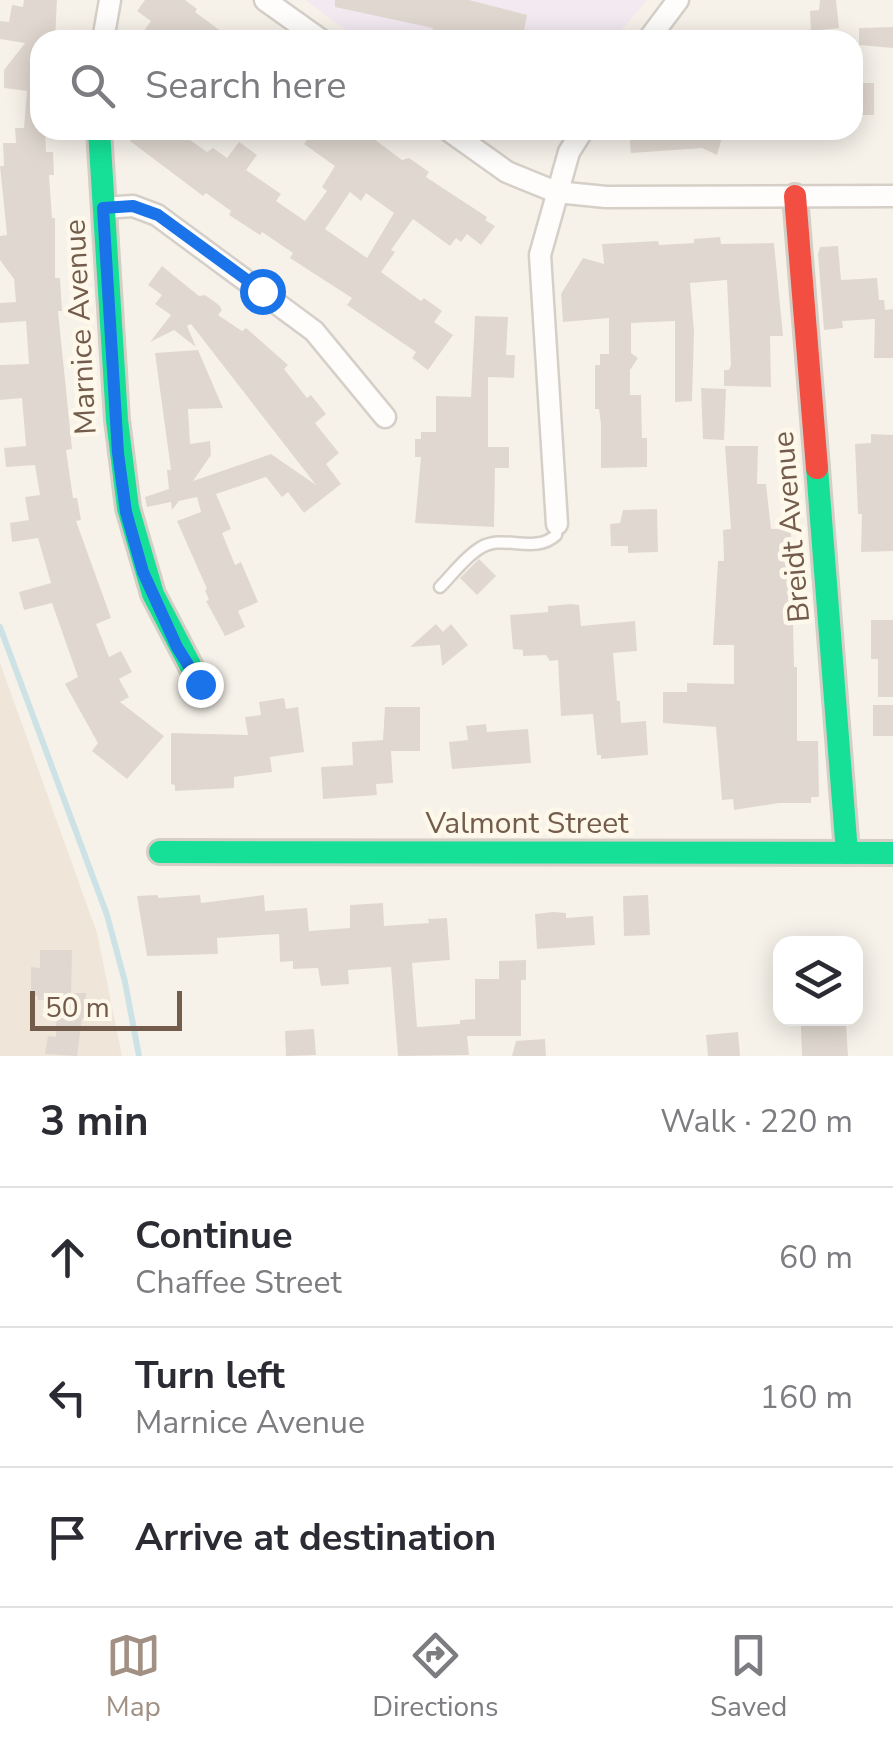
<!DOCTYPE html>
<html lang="en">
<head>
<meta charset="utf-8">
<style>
  body { margin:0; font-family:"Nunito Sans",sans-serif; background:#f2f2f3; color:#2b2b33 }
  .controls { position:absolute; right:30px; bottom:30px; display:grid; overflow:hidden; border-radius:20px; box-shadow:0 5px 25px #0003 }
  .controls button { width:90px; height:90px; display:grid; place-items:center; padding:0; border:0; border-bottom:2px solid #e1e1e2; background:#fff; color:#2b2b33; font:50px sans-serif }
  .scale { position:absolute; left:30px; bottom:25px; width:152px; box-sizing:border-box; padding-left:10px; border:5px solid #735c4c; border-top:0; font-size:28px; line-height:35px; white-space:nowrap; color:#735c4c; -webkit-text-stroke:8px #fef8eb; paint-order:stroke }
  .stop { position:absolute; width:30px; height:30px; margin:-22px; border:8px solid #1a73e8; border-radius:50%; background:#fff }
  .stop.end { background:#1a73e8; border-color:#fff; box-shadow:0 2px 10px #0008 }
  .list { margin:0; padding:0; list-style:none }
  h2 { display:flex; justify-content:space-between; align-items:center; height:130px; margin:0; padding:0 40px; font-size:42px }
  h2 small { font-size:32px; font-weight:400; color:#7c7c81 }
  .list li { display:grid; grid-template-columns:65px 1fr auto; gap:30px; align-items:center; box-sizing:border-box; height:140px; padding:0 40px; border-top:2px solid #e1e1e2 }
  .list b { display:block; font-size:38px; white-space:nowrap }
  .list p { margin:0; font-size:32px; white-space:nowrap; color:#7c7c81 }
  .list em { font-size:32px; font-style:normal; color:#7c7c81 }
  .icon { flex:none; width:55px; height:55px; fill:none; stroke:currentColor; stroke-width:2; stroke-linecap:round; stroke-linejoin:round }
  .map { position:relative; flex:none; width:893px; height:1056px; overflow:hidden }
  .search { position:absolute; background:#fff; box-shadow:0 5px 25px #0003; left:30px; right:30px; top:30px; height:110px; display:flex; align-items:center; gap:25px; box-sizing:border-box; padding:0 35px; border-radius:30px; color:#7c7c81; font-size:38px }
  .sheet { height:550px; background:#fff }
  nav { display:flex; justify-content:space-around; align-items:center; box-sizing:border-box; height:140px; border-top:2px solid #e1e1e2; background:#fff; font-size:28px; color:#7c7c81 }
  nav a { display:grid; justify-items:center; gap:5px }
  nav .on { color:#a19083 }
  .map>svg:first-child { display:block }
  .residential { fill:#efe5d8 }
  .education { fill:#f3e9f1 }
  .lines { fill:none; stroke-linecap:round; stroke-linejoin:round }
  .stream { stroke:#cde2e5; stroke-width:6 }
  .building { fill:#e0d8d0; fill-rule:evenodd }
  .lane-casing { stroke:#d5cfc8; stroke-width:15 }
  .street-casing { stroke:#d5cfc8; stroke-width:25 }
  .fast-casing { stroke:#d4cec5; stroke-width:28 }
  .jam-casing { stroke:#d4cec5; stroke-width:28 }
  .lane { stroke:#fefdfc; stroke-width:10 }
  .street { stroke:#fefdfc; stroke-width:20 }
  .fast { stroke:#16e098; stroke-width:22 }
  .jam { stroke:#f24e42; stroke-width:22 }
  .route { stroke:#1a73e8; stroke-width:12 }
  .labels { text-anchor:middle; stroke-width:9; stroke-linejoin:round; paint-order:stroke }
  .street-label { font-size:30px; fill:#735c4c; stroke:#fef8eb }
</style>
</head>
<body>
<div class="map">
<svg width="893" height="1056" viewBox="0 0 893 1056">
  <rect width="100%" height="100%" fill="#f6f2ea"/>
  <!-- residential -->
  <polygon class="residential" points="0,663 97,933 122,1056 0,1056"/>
  <!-- education -->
  <polygon class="education" points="305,0 647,0 613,40 360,40"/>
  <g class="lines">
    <!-- stream -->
    <polyline class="stream" points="0,627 107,915 125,982 139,1056"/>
  </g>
  <!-- building -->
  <g class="building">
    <polygon points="24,0 57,0 55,39 40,37 40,130 45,130 46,152 53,152 54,175 49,175 52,218 55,218 55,278 60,278 62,311 58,311 72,449 66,450 73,498 77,498 81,520 76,521 111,618 96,624 109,657 121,651 132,672 119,679 129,697 120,702 164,736 127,779 92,751 98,743 65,684 78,677 52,603 24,610 19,592 51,583 38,538 12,542 10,523 29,520 25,497 40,495 35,465 6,467 4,448 26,446 22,398 0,400 0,365 29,364 26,321 0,323 0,303 16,302 14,279 0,260 0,236 7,235 0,166 4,166 3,143 16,143 15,128 24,128 27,91 4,88 4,70 25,43 0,39 0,21 9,22 12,5 23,7"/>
    <polygon points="145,0 185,0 197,9 195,12 233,40 156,40 144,31 151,21 137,11"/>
    <polygon points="335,0 469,0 527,15 522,40 430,40 433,28 335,7"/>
    <polygon points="820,0 836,0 839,28 811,31 810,11 819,10"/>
    <polygon points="893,27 893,48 859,45 859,28"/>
    <polygon points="857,83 874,83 874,115 856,115"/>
    <path d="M 138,130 L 176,130 L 207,152 L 213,148 L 227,158 L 239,142 L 257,155 L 246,170 L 281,194 L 276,201 L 305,221 L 327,191 L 322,187 L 335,166 L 304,144 L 313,130 L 362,130 L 402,160 L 409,158 L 429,172 L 426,177 L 487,217 L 485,220 L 495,226 L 481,245 L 467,234 L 461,242 L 456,238 L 450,246 L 413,219 L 391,250 L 395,252 L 381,272 L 421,301 L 424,298 L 442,311 L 434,322 L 453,335 L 428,370 L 412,358 L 416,352 L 347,305 L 352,298 L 290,258 L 293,253 L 262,232 L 260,235 L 229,215 L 231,211 L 206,193 L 203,196 L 130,141 ZM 350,192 L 361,201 L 366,193 L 394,213 L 367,258 L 325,229 Z"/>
    <polygon points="629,130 724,130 717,155 702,148 631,153"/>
    <polygon points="720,237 721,244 774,243 783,336 770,336 771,387 724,386 724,370 729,370 731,365 727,280 690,283 694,332 692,401 675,402 675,321 631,323 631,353 638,358 630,370 630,395 641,395 642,438 647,438 647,467 601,468 601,424 599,409 595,409 595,365 600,365 600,354 609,354 609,318 563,322 561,294 583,258 604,264 602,244 658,241 659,245 694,243 694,239"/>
    <polygon points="838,246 841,280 877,278 879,300 884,300 885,310 893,309 893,358 874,358 875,319 842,321 843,328 824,330 818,254 820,247"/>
    <polygon points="162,266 199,296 205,295 219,305 222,310 218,315 242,331 246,328 288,365 284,369 307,398 311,395 326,414 315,423 339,453 326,464 341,484 304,513 288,492 282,497 266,477 216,494 231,529 222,533 235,565 241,562 258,602 238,611 245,627 225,636 206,601 209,600 205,590 207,589 177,521 201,512 197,497 179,501 172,510 171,502 147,507 145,497 169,489 167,470 171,470 155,353 198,350 223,408 188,409 190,444 210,441 211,455 193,481 271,454 316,485 191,324 187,326 196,347 174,330 150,342 171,315 155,304 162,295 148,285"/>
    <polygon points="475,316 508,317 506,355 515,355 514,378 488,377 488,447 509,447 509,468 495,468 494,527 415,523 421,457 415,457 415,439 421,439 421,432 436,432 436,396 471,397"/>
    <polygon points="701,388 726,389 724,440 703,439"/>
    <polygon points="871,434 893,435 893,551 861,552 862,514 858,514 855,444 871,443"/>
    <polygon points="725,446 758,446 757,484 766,484 771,529 791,529 794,667 797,667 797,741 818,741 819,797 811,797 811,803 779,803 734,810 733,799 722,800 716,727 663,723 663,692 687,692 687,683 734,684 734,645 713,645 718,561 724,561 723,530 731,529"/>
    <polygon points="657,509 658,552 628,553 628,546 611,546 610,524 620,523 623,510"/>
    <polygon points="479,559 496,576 477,595 460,578"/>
    <polygon points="571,604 579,605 581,626 635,621 637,651 613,653 617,701 620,701 621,723 646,721 648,755 601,759 601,755 597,755 593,714 561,716 558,660 550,661 546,655 523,656 523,650 513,649 510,615 548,612 548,606"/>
    <polygon points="871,620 893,620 893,697 878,697 878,659 871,659"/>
    <polygon points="436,624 443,632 451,624 468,645 442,666 440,645 410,647"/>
    <polygon points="284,698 286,709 298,707 304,752 270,757 272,772 234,777 234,788 175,791 175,785 171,784 171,733 248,735 245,717 261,715 259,702"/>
    <rect x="873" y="705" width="20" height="31"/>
    <polygon points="385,707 420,707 420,751 391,751 393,783 376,784 377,795 323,799 321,767 353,765 352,742 383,740"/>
    <polygon points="486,724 487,732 528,729 531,763 452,769 449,742 468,740 466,726"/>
    <polygon points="158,895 158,898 200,895 201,903 264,895 265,911 307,908 309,931 350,928 350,905 383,903 384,926 429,923 428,919 447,918 450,960 412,963 417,1027 460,1024 460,1020 475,1019 475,979 499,979 499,961 526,960 526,980 521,980 521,1036 467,1036 469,1055 398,1056 391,967 348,970 349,984 321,986 318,968 293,969 293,961 280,962 279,934 217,938 218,954 147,956 137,896"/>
    <polygon points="648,895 650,935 624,936 623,896"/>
    <polygon points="554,912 566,913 566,918 593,916 595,945 537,949 535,914"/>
    <polygon points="40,950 72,950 71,993 86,993 85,1018 82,1018 77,1056 45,1054 48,1036 56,1037 57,1000 38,1000 38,996 31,996 31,967 40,968"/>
    <polygon points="846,1024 848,1056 802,1056 801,1026"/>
    <polygon points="314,1029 316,1055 286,1056 285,1031"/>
    <polygon points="738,1032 740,1056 708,1056 706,1035"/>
    <polygon points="545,1039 546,1056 512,1056 516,1041"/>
  </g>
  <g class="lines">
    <defs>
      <path id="lane" d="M 440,587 C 452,575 465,557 480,548 C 503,533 535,555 556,535 L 557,524"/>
      <g id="street">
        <polyline points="265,0 321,40"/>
        <polyline points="103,40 110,0"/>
        <polyline points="648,40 678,0"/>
        <polyline points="448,130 507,172 556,192 606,197 893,196"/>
        <polyline points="103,208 133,206 157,215 314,331 385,417"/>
        <polyline points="557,524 540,255 569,152 583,130"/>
      </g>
      <g id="fast">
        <polyline points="99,130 117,420 128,508 153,594 200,684"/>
        <polyline points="817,468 847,853"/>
        <polyline points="160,852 893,853"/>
      </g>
      <polyline id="jam" points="795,196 817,468"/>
    </defs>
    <!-- lane casing -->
    <use href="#lane" class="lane-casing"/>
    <!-- street casing -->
    <use href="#street" class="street-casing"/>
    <!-- fast casing -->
    <use href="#fast" class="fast-casing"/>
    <!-- jam casing -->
    <use href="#jam" class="jam-casing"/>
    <!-- lane -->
    <use href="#lane" class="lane"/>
    <!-- street -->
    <use href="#street" class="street"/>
    <!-- fast -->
    <use href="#fast" class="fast"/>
    <!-- jam -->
    <use href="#jam" class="jam"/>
  </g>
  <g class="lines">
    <!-- route -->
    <polyline class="route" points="200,684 177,647 143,572 126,512 118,453 103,208 133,206 158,215 262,291"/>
  </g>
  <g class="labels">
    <!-- street labels -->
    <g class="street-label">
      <text transform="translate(80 327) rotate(-93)" y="10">Marnice Avenue</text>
      <text transform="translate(791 527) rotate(-95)" y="10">Breidt Avenue</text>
      <text x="527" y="833">Valmont Street</text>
    </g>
  </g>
</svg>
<div class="controls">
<button><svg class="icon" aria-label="layers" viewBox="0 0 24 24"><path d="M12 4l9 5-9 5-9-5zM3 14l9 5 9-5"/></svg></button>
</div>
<div class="scale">50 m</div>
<div class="stop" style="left:262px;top:291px"></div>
<div class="stop end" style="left:200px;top:684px"></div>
<div class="search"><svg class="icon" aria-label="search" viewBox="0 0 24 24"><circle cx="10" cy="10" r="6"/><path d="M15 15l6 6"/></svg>Search here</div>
</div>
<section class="sheet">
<h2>3 min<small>Walk · 220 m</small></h2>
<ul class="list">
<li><svg class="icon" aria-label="ahead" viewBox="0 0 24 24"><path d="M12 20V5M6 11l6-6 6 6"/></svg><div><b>Continue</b><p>Chaffee Street</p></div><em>60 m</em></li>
<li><svg class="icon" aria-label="left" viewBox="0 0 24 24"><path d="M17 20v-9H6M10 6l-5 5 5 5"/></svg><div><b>Turn left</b><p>Marnice Avenue</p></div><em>160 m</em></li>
<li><svg class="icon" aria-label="arrive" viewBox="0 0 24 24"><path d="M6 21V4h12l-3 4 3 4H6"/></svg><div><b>Arrive at destination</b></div></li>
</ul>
</section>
<nav>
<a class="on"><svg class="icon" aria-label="map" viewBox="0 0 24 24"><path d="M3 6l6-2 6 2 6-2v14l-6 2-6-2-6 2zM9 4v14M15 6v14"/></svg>Map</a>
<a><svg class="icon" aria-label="directions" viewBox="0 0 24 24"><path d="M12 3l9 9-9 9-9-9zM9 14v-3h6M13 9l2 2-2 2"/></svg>Directions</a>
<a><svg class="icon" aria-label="saved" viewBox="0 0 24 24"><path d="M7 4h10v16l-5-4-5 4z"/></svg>Saved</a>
</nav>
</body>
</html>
